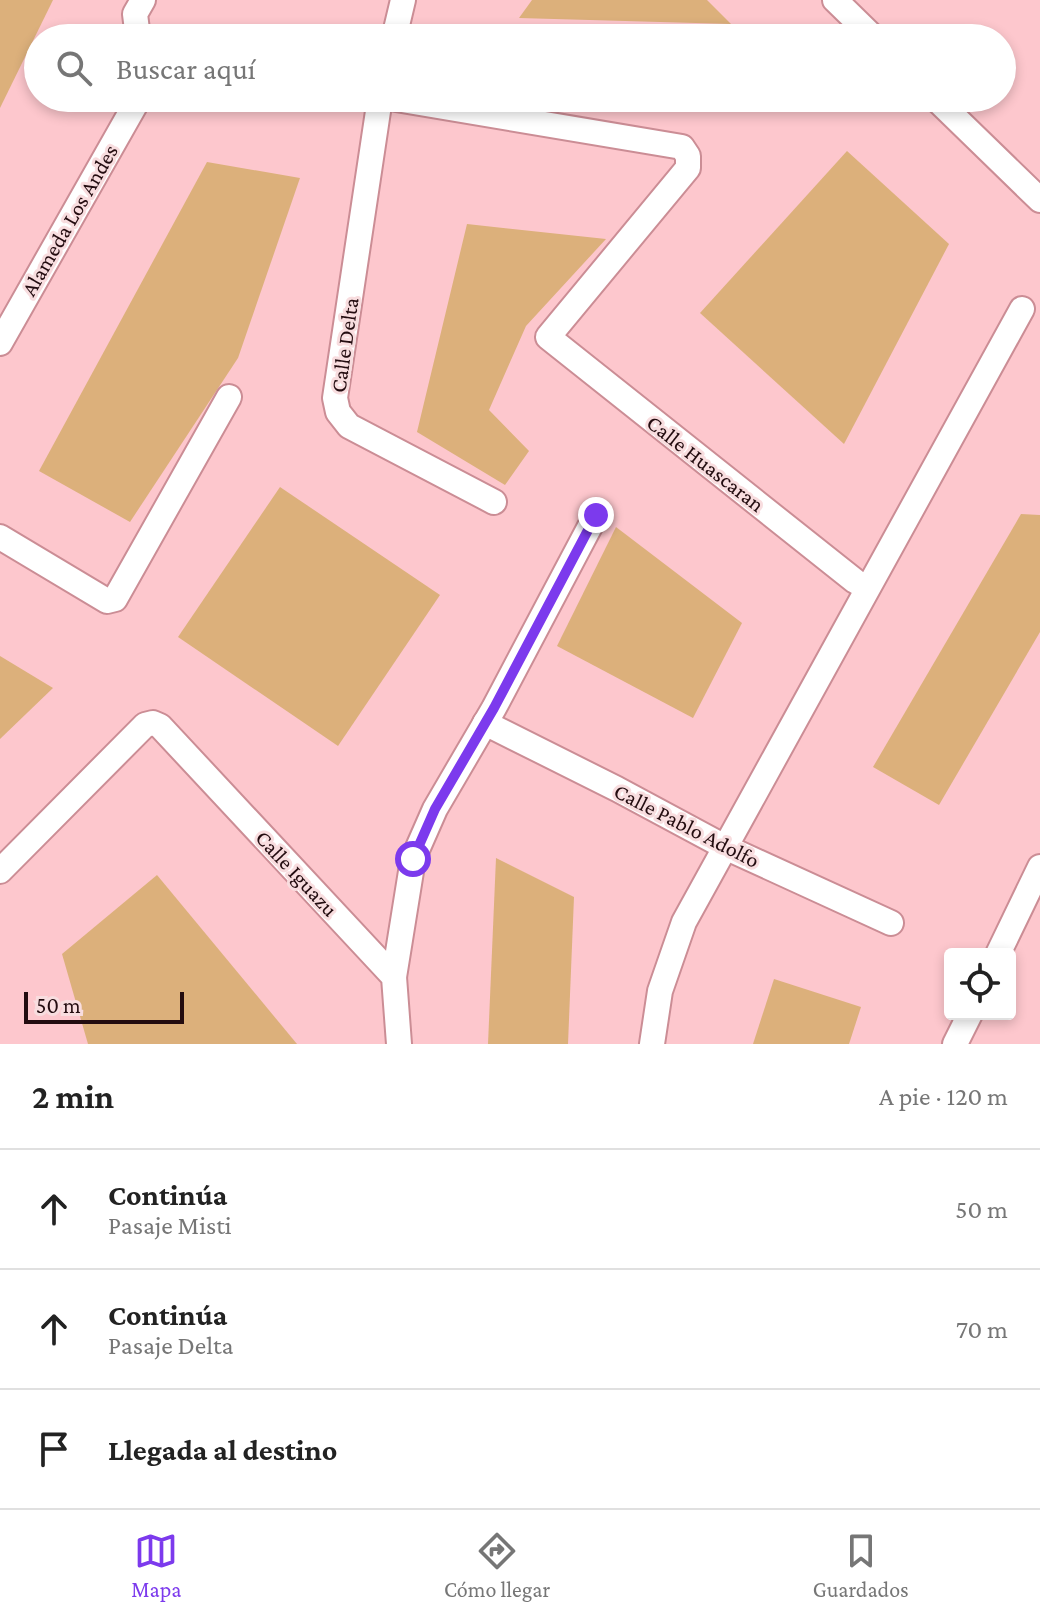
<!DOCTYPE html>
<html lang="es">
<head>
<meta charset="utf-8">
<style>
  body { margin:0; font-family:"Crimson Pro",serif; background:#f6f6f6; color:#222 }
  .controls { position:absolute; right:24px; bottom:24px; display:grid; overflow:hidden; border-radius:8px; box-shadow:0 4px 12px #0003 }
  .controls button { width:72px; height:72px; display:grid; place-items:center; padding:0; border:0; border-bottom:2px solid #e0e0e0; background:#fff; color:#222; font:40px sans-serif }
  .scale { position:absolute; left:24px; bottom:20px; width:160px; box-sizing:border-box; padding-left:8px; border:4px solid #230c10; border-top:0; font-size:22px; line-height:28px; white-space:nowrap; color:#230c10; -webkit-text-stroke:6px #f8dddf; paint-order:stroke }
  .stop { position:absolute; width:24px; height:24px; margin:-18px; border:6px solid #7c3aed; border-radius:50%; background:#fff }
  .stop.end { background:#7c3aed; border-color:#fff; box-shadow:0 2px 8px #0008 }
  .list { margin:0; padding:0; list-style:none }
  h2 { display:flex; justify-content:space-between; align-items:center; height:104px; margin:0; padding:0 32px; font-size:34px }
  h2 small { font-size:26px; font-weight:400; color:#767676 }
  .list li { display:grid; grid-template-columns:52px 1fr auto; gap:24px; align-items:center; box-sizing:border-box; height:120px; padding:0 32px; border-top:2px solid #e0e0e0 }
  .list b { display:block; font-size:30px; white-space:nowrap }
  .list p { margin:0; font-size:26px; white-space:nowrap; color:#767676 }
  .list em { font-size:26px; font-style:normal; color:#767676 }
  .icon { flex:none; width:44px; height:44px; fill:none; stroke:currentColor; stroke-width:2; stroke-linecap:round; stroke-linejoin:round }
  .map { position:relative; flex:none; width:1040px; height:1044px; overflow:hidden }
  .search { position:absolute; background:#fff; box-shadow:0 4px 12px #0003; left:24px; right:24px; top:24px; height:88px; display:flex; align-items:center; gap:20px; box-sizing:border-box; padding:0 28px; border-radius:44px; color:#767676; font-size:30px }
  .sheet { height:464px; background:#fff }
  nav { display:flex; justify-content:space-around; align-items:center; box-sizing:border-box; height:112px; border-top:2px solid #e0e0e0; background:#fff; font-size:22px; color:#767676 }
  nav a { display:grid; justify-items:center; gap:4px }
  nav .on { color:#7c3aed }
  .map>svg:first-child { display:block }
  .green { fill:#dcb07b }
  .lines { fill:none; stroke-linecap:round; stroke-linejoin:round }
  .street-casing { stroke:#cb8d95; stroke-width:28 }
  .street { stroke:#fff; stroke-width:24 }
  .route { stroke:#7c3aed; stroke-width:10 }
  .labels { text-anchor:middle; stroke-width:6; stroke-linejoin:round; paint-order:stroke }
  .street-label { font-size:22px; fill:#230c10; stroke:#f8dddf }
</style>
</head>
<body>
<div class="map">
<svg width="1040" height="1044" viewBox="0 0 1040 1044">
  <rect width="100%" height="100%" fill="#fdc7cd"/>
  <!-- green -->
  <g class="green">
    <polygon points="0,0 53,0 0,108"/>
    <polygon points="532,0 707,0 731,24 519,18"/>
    <polygon points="847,151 949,244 844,444 700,313"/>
    <polygon points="207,162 300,178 238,358 130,522 39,471"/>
    <polygon points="467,224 606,239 526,326 489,410 529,451 505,485 417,432"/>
    <polygon points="280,487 440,595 338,746 178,637"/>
    <polygon points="1021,514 1040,515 1040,632 939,805 873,767"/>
    <polygon points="616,527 742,623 693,718 557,646"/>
    <polygon points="0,656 53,688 0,739"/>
    <polygon points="496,858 574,897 568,1044 488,1044"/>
    <polygon points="157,875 297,1044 88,1044 62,954"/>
    <polygon points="774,979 861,1007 849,1044 753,1044"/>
  </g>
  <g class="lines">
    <defs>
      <g id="street">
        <polyline points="835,0 874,38"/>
        <polyline points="138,38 135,14 143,0"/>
        <polyline points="394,38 403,0"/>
        <polyline points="380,98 335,398 338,412 349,426 494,502"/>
        <polyline points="390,98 682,147 688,156 688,168 548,337 855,581 867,588"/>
        <polyline points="935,98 1040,200"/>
        <polyline points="0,343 139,98"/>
        <polyline points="0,537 107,601 115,599 229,397"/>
        <polyline points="485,723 617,789 725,847 891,923"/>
        <polyline points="0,871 145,725 153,723 160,726 394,977 399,1044"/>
        <polyline points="998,954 1040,867"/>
        <polyline points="394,977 413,859 435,809 494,708 596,515"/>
        <polyline points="652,1044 660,991 684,922 1022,309"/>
        <polyline points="955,1044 970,1014"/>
      </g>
    </defs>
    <!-- street casing -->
    <use href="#street" class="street-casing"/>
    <!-- street -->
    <use href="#street" class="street"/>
  </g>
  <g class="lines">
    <!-- route -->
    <polyline class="route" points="413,859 435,809 494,708 596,515"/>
  </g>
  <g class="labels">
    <!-- street labels -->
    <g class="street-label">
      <text transform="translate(69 220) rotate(-60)" y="8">Alameda Los Andes</text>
      <text transform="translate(344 345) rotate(-82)" y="8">Calle Delta</text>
      <text transform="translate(706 463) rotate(38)" y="8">Calle Huascaran</text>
      <text transform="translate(687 825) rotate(27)" y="8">Calle Pablo Adolfo</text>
      <text transform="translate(297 873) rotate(47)" y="8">Calle Iguazu</text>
    </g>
  </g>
</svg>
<div class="controls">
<button><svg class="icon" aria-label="locate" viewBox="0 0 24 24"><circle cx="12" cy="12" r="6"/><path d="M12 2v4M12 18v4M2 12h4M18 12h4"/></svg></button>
</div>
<div class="scale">50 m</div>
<div class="stop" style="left:413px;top:859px"></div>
<div class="stop end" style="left:596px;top:515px"></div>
<div class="search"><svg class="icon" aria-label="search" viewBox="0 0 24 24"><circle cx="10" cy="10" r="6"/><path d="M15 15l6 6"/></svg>Buscar aquí</div>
</div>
<section class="sheet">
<h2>2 min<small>A pie · 120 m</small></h2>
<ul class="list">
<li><svg class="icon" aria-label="ahead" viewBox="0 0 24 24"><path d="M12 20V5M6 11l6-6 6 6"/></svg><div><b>Continúa</b><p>Pasaje Misti</p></div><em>50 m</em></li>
<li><svg class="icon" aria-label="ahead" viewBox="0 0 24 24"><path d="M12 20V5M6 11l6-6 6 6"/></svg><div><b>Continúa</b><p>Pasaje Delta</p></div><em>70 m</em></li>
<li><svg class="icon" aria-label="arrive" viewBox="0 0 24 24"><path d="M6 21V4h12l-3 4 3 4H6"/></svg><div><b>Llegada al destino</b></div></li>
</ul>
</section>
<nav>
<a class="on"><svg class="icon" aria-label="map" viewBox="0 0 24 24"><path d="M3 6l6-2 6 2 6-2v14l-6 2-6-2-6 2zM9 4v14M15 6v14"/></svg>Mapa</a>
<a><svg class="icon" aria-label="directions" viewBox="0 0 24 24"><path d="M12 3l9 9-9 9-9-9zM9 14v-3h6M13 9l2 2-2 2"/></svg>Cómo llegar</a>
<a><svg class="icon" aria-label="saved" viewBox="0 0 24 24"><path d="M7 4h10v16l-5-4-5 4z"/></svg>Guardados</a>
</nav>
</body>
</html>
